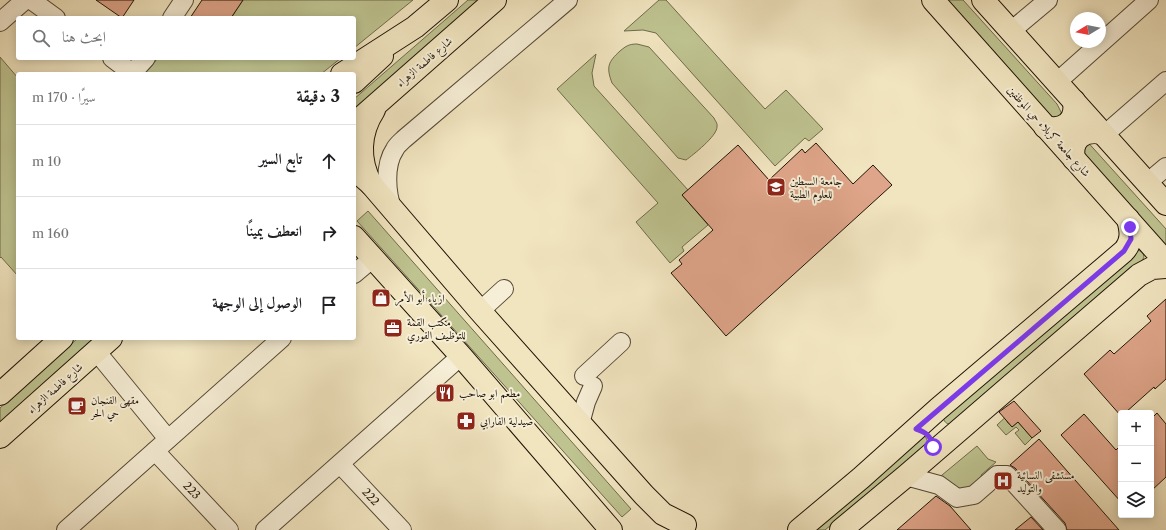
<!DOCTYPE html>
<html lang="ar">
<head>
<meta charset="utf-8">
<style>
  body { margin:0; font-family:"Libre Caslon Text",Amiri,serif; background:#f2f2f2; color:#202124; direction:rtl }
  .controls { position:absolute; right:12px; bottom:12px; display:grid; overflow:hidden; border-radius:4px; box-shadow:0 2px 10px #0003 }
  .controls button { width:36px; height:36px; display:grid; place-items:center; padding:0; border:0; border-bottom:1px solid #e0e0e0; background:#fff; color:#202124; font:20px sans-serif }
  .compass { position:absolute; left:1070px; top:12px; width:36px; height:36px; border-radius:50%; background:#fff; box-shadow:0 2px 10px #0003; rotate:260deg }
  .stop { position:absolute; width:12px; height:12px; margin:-9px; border:3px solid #7c3aed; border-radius:50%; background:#fff }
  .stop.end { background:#7c3aed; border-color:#fff; box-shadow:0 1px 4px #0008 }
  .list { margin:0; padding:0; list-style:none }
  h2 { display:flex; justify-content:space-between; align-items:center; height:52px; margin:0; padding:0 16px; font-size:17px }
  h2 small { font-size:13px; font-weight:400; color:#757577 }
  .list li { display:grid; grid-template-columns:26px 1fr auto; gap:12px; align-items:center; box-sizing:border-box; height:72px; padding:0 16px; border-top:1px solid #e0e0e0 }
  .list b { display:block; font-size:15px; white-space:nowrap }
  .list em { font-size:13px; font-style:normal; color:#757577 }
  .icon { flex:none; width:22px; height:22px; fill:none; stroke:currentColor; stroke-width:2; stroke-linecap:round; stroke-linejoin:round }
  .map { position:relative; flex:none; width:1166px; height:530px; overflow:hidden; direction:ltr }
  .search { position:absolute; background:#fff; box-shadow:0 2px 10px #0003; left:16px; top:16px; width:340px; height:44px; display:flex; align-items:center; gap:10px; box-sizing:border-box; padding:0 14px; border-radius:4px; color:#757577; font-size:15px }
  .panel { position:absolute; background:#fff; box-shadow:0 2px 10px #0003; left:16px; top:72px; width:340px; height:268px; border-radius:4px; direction:rtl }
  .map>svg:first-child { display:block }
  .green { fill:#bec390; stroke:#6e6b4b }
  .building { fill:#dfa58a; stroke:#1f1306 }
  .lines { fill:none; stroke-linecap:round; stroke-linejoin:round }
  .minor-casing { stroke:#544834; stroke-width:20 }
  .major-casing { stroke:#1f1306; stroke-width:24 }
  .highway-casing { stroke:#1f1306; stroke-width:24 }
  .minor { stroke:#f6eed6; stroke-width:18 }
  .major { stroke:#f1e5c0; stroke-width:22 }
  .highway { stroke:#f1e5c0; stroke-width:22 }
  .route { stroke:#7c3aed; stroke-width:5 }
  .labels { text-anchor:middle; stroke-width:4; stroke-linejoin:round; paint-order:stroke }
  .street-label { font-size:11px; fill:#1f1306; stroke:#f6eed6 }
  .poi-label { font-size:11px; fill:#1f1306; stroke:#f6eed6; text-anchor:start }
</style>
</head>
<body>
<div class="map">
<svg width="1166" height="530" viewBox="0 0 1166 530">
  <rect width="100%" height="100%" fill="#f1e5c0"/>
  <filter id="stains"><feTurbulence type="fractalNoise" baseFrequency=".005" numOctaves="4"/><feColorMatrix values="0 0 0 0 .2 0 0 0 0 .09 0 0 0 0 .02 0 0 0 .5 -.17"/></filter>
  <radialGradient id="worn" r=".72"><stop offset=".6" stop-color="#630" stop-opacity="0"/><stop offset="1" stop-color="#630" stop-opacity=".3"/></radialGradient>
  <!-- green -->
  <g class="green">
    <polygon points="243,0 413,0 354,48 354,18 231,18"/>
    <polygon points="468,0 482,0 358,110 354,105 354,99"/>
    <polygon points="659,0 666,0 765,109 786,90 823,129 809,141 805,138 775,166 656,33 643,30 624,31"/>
    <polygon points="946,0 963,0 1057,104 1062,114 1060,118 1054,120"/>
    <path d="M 637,44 L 649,47 L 714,118 C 715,121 718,123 717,127 C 717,136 693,155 686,160 L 678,158 L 612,83 C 606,67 608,62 620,51 C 626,46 629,44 637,44 Z"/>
    <polygon points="596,54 592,73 594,86 688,190 682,195 708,225 682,247 684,251 670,263 636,222 658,203 557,89"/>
    <polygon points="0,57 18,78 18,276 1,257 0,258"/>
    <polygon points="158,58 341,58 321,74 144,74"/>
    <polygon points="1084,138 1166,229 1166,249 1077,149"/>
    <polygon points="368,211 631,509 622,517 357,221"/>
    <path d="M 1137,249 L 1143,253 L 1144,257 L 1142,261 L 951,424 C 947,424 945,423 943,418 Z"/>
    <polygon points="78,338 98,338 0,426 0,408"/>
    <polygon points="1011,412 1007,422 1012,427 1018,422 1032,438 1025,445 1015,433 1019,430 1016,427 1006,435 997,425"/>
    <polygon points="923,435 925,436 928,442 926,446 825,530 805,530"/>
    <polygon points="977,446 988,459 996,462 981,475 983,478 961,494 936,480"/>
  </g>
  <!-- building -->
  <g class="building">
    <polygon points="96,0 134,0 122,18"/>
    <polygon points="202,0 243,0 231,18 190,18"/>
    <polygon points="816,143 853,184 873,165 892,185 726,336 671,273 682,264 679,260 713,230 682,195 738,145 769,180 802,149 805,153"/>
    <polygon points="1166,299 1166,379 1155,389 1154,387 1125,413 1121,413 1121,416 1084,374 1110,350 1114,354 1151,321 1147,316"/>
    <polygon points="1014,401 1041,431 1032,438 1018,422 1012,427 999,412"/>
    <polygon points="1157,413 1166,424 1166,477 1151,491 1151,419"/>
    <polygon points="1084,414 1116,450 1121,445 1121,502 1061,435"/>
    <polygon points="1039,439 1119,530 1067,530 1065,523 1015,468 1010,465"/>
    <polygon points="936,496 950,506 971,530 897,530"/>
    <polygon points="1031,517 1043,530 1015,530"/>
  </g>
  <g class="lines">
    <defs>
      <g id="minor">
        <polyline points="31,0 56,18"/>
        <polyline points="172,18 184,0"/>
        <polyline points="0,22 25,0"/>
        <polyline points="1011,31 1048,0"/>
        <polyline points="112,58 128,70 136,69 146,58"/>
        <polyline points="1057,82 1149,0"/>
        <polyline points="1104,135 1166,81"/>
        <polyline points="1147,183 1166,167"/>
        <path d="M 393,211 C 386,193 384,165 395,149 C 397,145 401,142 404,139 L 568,0"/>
        <polyline points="354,274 373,258"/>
        <polyline points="480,311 504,289"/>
        <polyline points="96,351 168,439"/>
        <polyline points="584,376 621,342"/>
        <polyline points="580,424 586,402 593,386"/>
        <path id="s1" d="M 155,451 L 229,530"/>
        <path id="s2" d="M 340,464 L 402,530"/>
        <polyline points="906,476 939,485 957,498 974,495 997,475 1007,475 1057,530"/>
        <polyline points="66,530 282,338"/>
        <polyline points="265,530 461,356"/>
      </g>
      <g id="major">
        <polyline points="933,0 1166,262"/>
        <polyline points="983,0 1166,204"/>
        <polyline points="354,82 382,56"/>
        <path d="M 1045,127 C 1064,132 1077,121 1074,101"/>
        <path d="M 1074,159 C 1070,140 1083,129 1102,133"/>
        <polyline points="356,171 371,184 480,311 644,495 663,514 685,525"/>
        <polyline points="354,237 461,356 611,530"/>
        <path d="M 799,530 L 861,478 L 938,409 L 1124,251 C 1133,241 1131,230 1128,219"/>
        <polyline points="841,530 906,476 1139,275 1152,268 1166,267"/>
      </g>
      <g id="highway">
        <polyline points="342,74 415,27 447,0"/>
        <polyline points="354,124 495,0"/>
        <path d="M 371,184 C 358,160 359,133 374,110"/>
        <polyline points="0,394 62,338"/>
        <polyline points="0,437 111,338"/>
      </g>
    </defs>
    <!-- minor casing -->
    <use href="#minor" class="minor-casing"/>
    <!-- major casing -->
    <use href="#major" class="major-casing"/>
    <!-- highway casing -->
    <use href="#highway" class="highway-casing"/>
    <!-- minor -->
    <use href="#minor" class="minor"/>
    <!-- major -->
    <use href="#major" class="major"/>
    <!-- highway -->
    <use href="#highway" class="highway"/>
  </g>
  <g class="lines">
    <!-- route -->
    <path class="route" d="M 933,447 C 931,436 926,432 916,429 L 1124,251 L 1131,239 L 1130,227"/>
  </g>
  <!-- icons -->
  <defs>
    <symbol id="university-square" viewBox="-11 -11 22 22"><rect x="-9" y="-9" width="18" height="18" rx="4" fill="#8f2418" stroke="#f6eed6"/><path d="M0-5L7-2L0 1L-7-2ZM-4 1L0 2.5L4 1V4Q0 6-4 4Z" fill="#fff"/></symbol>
    <symbol id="shop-square" viewBox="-11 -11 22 22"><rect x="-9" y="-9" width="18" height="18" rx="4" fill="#8f2418" stroke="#f6eed6"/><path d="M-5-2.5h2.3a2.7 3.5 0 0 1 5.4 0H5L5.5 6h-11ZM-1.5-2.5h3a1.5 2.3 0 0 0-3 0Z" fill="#fff"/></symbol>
    <symbol id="office-square" viewBox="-11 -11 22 22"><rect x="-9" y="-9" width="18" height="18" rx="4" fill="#8f2418" stroke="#f6eed6"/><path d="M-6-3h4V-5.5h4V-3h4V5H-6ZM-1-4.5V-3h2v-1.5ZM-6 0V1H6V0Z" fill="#fff"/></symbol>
    <symbol id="restaurant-square" viewBox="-11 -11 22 22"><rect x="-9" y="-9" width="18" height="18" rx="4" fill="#8f2418" stroke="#f6eed6"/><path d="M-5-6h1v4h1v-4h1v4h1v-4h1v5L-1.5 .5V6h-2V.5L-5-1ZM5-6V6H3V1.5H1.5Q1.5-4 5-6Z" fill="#fff"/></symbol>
    <symbol id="cafe-square" viewBox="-11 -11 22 22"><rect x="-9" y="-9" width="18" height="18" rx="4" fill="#8f2418" stroke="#f6eed6"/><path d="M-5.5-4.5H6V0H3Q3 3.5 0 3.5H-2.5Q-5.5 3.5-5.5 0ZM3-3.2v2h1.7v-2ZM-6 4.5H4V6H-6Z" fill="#fff"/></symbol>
    <symbol id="pharmacy-square" viewBox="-11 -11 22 22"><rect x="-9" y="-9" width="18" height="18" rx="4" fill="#8f2418" stroke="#f6eed6"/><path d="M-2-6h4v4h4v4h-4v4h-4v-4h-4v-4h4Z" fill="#fff"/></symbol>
    <symbol id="hospital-square" viewBox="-11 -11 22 22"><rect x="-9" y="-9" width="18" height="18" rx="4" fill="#8f2418" stroke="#f6eed6"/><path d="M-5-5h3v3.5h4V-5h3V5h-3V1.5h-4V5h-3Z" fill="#fff"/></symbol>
  </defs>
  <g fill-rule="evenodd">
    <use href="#university-square" x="765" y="176" width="22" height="22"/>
    <use href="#shop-square" x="370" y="287" width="22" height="22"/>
    <use href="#office-square" x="382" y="317" width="22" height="22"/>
    <use href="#restaurant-square" x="434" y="382" width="22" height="22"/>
    <use href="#cafe-square" x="66" y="395" width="22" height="22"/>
    <use href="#pharmacy-square" x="455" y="410" width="22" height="22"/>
    <use href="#hospital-square" x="992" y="470" width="22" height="22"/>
  </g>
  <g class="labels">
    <!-- street labels -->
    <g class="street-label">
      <text transform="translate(424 62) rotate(-41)" y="4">شارع فاطمة الزهراء</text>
      <text transform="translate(1049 131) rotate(48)" y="4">شارع جامعة كربلاء حي الموظفين</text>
      <text transform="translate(55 388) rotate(-42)" y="4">شارع فاطمة الزهراء</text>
      <text dy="4" stroke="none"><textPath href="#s1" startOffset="54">223</textPath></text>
      <text dy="4" stroke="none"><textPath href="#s2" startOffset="45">222</textPath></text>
    </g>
    <!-- poi labels -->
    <g class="poi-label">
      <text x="790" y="185">جامعة السبطين<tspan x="790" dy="13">للعلوم الطبية</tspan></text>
      <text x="395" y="302">ازياء أبو الأمر</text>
      <text x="407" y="326">مكتب القمة<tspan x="407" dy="13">للتوظيف الفوري</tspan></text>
      <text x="459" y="397">مطعم ابو صاحب</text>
      <text x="91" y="404">مقهى الفنجان<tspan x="91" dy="13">حي الحر</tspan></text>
      <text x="480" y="425">صيدلية الفارابي</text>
      <text x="1017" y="479">مستشفى النسائية<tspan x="1017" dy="13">والتوليد</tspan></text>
    </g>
  </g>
  <rect width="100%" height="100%" filter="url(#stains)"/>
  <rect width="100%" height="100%" fill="url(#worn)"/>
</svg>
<div class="controls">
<button>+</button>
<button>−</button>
<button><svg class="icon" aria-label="layers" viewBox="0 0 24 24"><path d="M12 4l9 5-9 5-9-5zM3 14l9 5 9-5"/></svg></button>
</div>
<svg class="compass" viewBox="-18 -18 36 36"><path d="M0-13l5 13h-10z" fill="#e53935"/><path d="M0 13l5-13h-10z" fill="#757577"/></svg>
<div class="stop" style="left:933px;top:447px"></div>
<div class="stop end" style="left:1130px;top:227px"></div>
<div class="search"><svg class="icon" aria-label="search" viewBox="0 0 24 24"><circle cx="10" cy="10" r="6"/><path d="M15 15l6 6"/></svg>ابحث هنا</div>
<section class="panel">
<h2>3 دقيقة<small>سيرًا · 170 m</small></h2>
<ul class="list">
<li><svg class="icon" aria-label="ahead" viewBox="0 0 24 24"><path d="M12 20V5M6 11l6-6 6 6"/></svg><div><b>تابع السير</b></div><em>10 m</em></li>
<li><svg class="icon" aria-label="right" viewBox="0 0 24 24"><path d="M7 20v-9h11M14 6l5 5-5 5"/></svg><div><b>انعطف يمينًا</b></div><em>160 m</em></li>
<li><svg class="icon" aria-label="arrive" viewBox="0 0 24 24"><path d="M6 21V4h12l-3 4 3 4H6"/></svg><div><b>الوصول إلى الوجهة</b></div></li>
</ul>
</section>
</div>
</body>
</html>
